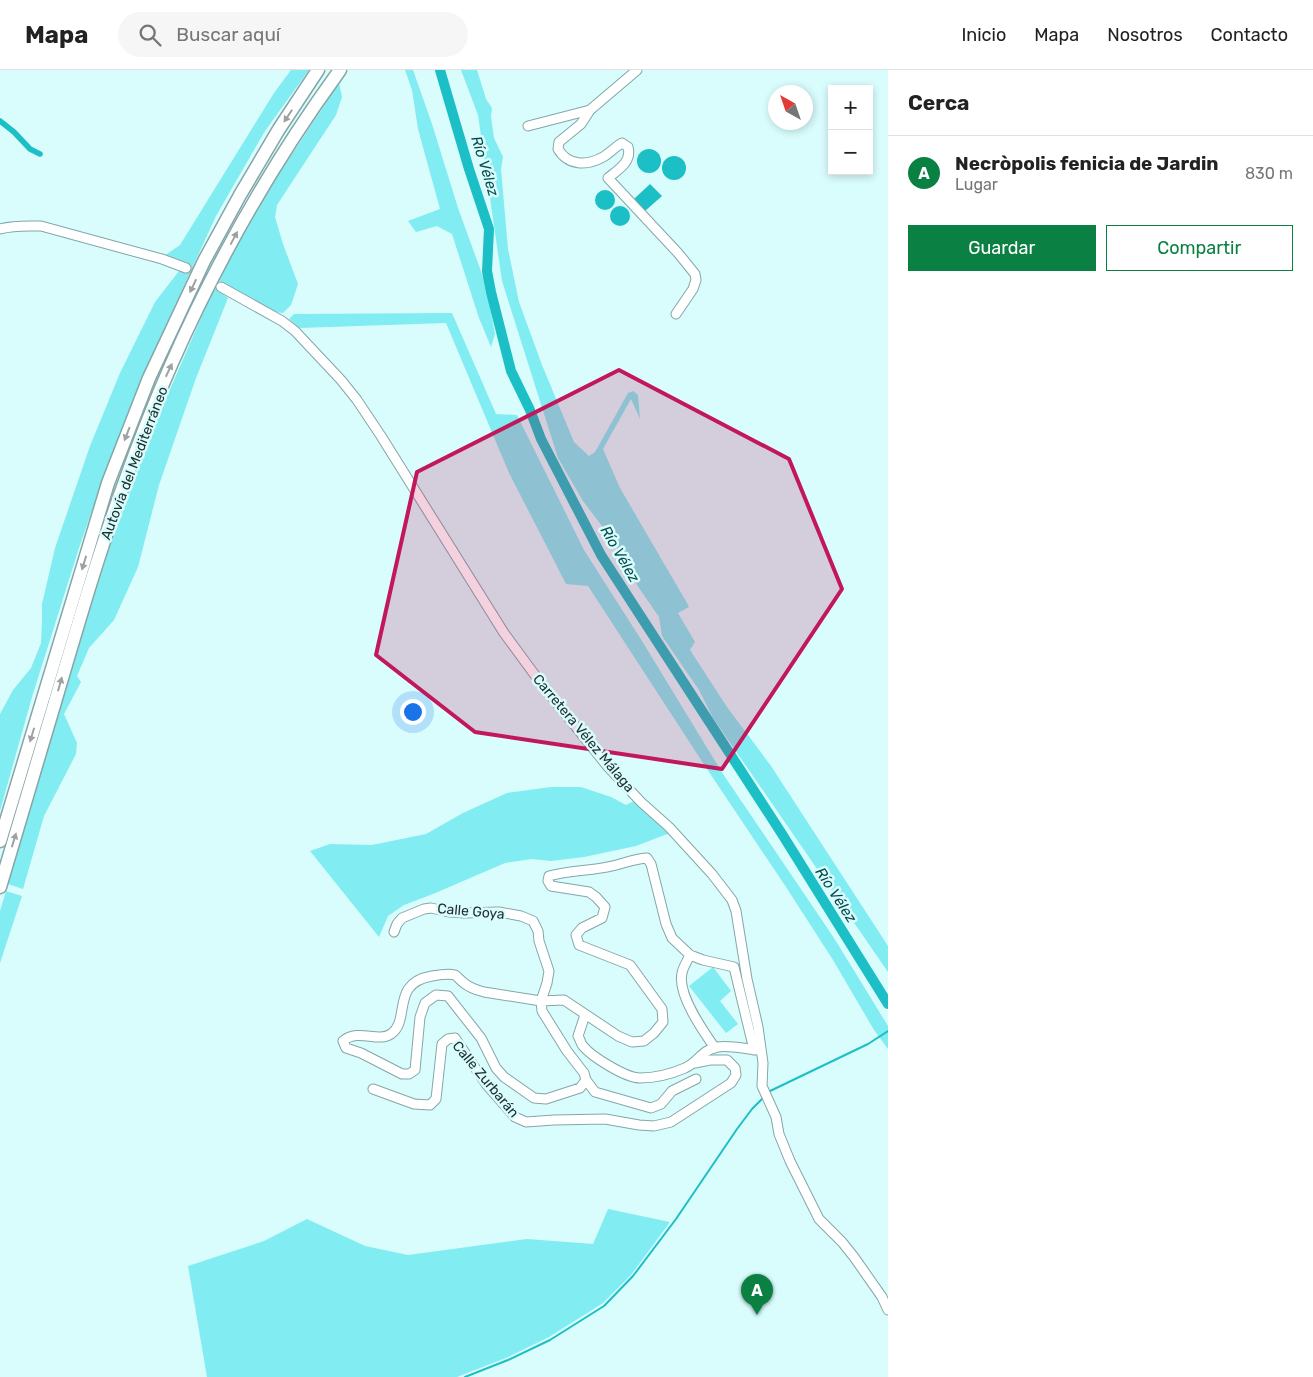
<!DOCTYPE html>
<html lang="es">
<head>
<meta charset="utf-8">
<style>
  body { margin:0; font-family:Rubik,sans-serif; background:#f6f6f6; color:#222 }
  .controls { position:absolute; right:15px; top:15px; display:grid; overflow:hidden; border-radius:0px; box-shadow:0 2px 8px #0003 }
  .controls button { width:45px; height:45px; display:grid; place-items:center; padding:0; border:0; border-bottom:1px solid #e0e0e0; background:#fff; color:#222; font:25px sans-serif }
  .compass { position:absolute; left:768px; top:15px; width:45px; height:45px; border-radius:50%; background:#fff; box-shadow:0 2px 8px #0003; rotate:320deg }
  .you { position:absolute; left:412px; top:641px; width:18px; height:18px; margin:-12px; border:4px solid #fff; border-radius:50%; background:#1a73e8; box-shadow:0 0 0 8px #1a73e833 }
  .badge { display:grid; place-items:center; width:32px; height:32px; border-radius:50%; background:#0b8043; color:#fff; font-size:16px; font-weight:700 }
  .pin { position:absolute; translate:-50% -41px; filter:drop-shadow(0 1px 2px #0008) }
  .pin::after { content:''; position:absolute; top:26px; width:18px; height:15px; background:inherit; clip-path:polygon(0 0,100% 0,50% 100%) }
  .list { margin:0; padding:0; list-style:none }
  h2 { display:flex; justify-content:space-between; align-items:center; height:65px; margin:0; padding:0 20px; font-size:21px }
  h2 small { font-size:16px; font-weight:400; color:#767676 }
  .list li { display:grid; grid-template-columns:32px 1fr auto; gap:15px; align-items:center; box-sizing:border-box; height:75px; padding:0 20px; border-top:1px solid #e0e0e0 }
  .list b { display:block; font-size:19px; white-space:nowrap }
  .list p { margin:0; font-size:16px; white-space:nowrap; color:#767676 }
  .list em { font-size:16px; font-style:normal; color:#767676 }
  .actions { display:flex; gap:10px; padding:15px 20px }
  .actions a { flex:1; padding:11px 0; border:1px solid #0b8043; border-radius:0px; text-align:center; font-size:18px; color:#0b8043 }
  .actions .main { background:#0b8043; color:#fff }
  .icon { flex:none; width:28px; height:28px; fill:none; stroke:currentColor; stroke-width:2; stroke-linecap:round; stroke-linejoin:round }
  .map { position:relative; flex:none; width:888px; height:1307px; overflow:hidden }
  header { display:flex; align-items:center; gap:30px; box-sizing:border-box; height:70px; padding:0 25px; background:#fff; border-bottom:1px solid #e0e0e0 }
  header strong { font-size:24px }
  nav { display:flex; gap:28px; margin-inline-start:auto; font-size:18px }
  .search { width:350px; height:45px; background:#f6f6f6; display:flex; align-items:center; gap:12px; box-sizing:border-box; padding:0 18px; border-radius:28px; color:#767676; font-size:19px }
  main { display:flex }
  aside { flex:1; background:#fff }
  .map>svg:first-child { display:block }
  .green { fill:#81ecf1 }
  .water { fill:#1cbfc5 }
  .lines { fill:none; stroke-linecap:round; stroke-linejoin:round }
  .stream { stroke:#1cbfc5; stroke-width:2 }
  .canal { stroke:#1cbfc5; stroke-width:5.5 }
  .river { stroke:#1cbfc5; stroke-width:10 }
  .minor-tunnel { stroke:#b4d3d4; stroke-width:9; stroke-dasharray:9 4.5; stroke-linecap:butt }
  .minor-casing { stroke:#85a6a7; stroke-width:11 }
  .highway-casing { stroke:#85a6a7; stroke-width:15 }
  .minor { stroke:#fff; stroke-width:9 }
  .highway { stroke:#fff; stroke-width:12 }
  .oneway { fill:#9ca1a2 }
  .marked { fill:#c2185b; fill-opacity:0.2; stroke:#c2185b; stroke-width:4; stroke-linejoin:round }
  .labels { text-anchor:middle; stroke-width:5; stroke-linejoin:round; paint-order:stroke }
  .street-label { font-size:14px; fill:#222f30; stroke:#d9fcfd }
  .water-label { font-size:15px; font-style:italic; fill:#094b4d; stroke:#d9fcfd }
</style>
</head>
<body>
<header>
<strong>Mapa</strong>
<div class="search"><svg class="icon" aria-label="search" viewBox="0 0 24 24"><circle cx="10" cy="10" r="6"/><path d="M15 15l6 6"/></svg>Buscar aquí</div>
<nav><a>Inicio</a><a>Mapa</a><a>Nosotros</a><a>Contacto</a></nav>
</header>
<main>
<div class="map">
<svg width="888" height="1307" viewBox="0 0 888 1307">
  <rect width="100%" height="100%" fill="#d9fcfd"/>
  <!-- green -->
  <g class="green">
    <polygon points="291,0 309,0 265,61 216,146 144,303 107,397 79,478 32,627 0,741 0,644 13,620 31,598 41,573 42,552 42,534 55,478 90,376 120,303 155,232 179,201 183,202 164,186 180,175 274,23"/>
    <polygon points="405,0 413,0 432,54 458,138 486,215 495,264 491,277 479,248 452,164 437,156 416,162 408,151 440,139 418,59 412,20"/>
    <polygon points="461,0 477,0 486,29 492,38 491,47 494,68 503,87 501,99 508,179 519,232 542,295 574,372 589,386 595,382 628,323 633,321 638,325 640,349 631,329 603,379 620,418 687,533 689,537 678,543 695,572 690,580 727,637 771,696 888,876 888,902 713,648 699,620 662,566 659,547 639,518 611,468 583,431 558,388 502,211 478,45"/>
    <polygon points="339,13 342,27 336,45 277,135 275,147 283,174 298,214 291,235 283,243 269,241 218,210 243,163 271,116"/>
    <polygon points="214,218 228,228 196,308 159,415 138,497 114,550 89,578 77,606 81,612 64,644 77,673 76,684 44,746 23,819 8,814 71,600 110,476 155,354"/>
    <polygon points="452,243 496,344 517,345 584,480 642,571 723,704 834,868 888,956 888,979 874,960 833,890 786,817 703,693 588,516 566,514 509,403 446,253 299,258 289,249 294,244"/>
    <polygon points="551,717 581,717 611,727 626,735 636,730 670,763 636,776 584,787 551,791 532,789 505,793 433,824 404,835 388,846 379,867 310,781 330,774 372,775 426,764 463,743 507,723"/>
    <polygon points="6,821 22,826 0,893 0,841"/>
    <polygon points="713,897 731,921 720,931 738,954 726,963 689,916"/>
    <polygon points="608,1139 670,1152 631,1205 603,1233 549,1267 506,1288 457,1307 207,1307 188,1196 264,1171 307,1149 365,1176 408,1185 527,1169 593,1174"/>
  </g>
  <!-- water -->
  <g class="water">
    <circle cx="649" cy="91" r="12"/>
    <circle cx="674" cy="98" r="12"/>
    <polygon points="650,114 662,126 645,141 634,129"/>
    <circle cx="605" cy="130" r="10"/>
    <circle cx="620" cy="146" r="10"/>
  </g>
  <g class="lines">
    <!-- stream -->
    <g class="stream">
      <polyline points="768,1022 868,974 888,961"/>
      <polyline points="465,1307 508,1290 550,1270 604,1236 633,1206 676,1149 737,1059 752,1039 764,1027"/>
    </g>
    <!-- canal -->
    <polyline class="canal" points="0,51 14,62 30,79 40,84"/>
    <!-- river -->
    <polyline class="river" points="440,0 469,99 489,159 487,201 491,222 511,301 530,340 541,369 601,485 782,764 888,934"/>
    <!-- minor-tunnel -->
    <polyline class="minor-tunnel" points="186,198 216,214"/>
    <defs>
      <g id="minor">
        <path d="M 590,40 L 581,54 L 559,72 L 558,79 C 568,96 587,96 603,87 C 610,83 615,77 622,73 L 628,77 C 632,92 619,99 608,108 L 678,183 L 695,204 L 696,210 L 693,219 L 676,244"/>
        <polyline points="528,56 590,40 637,0"/>
        <path d="M 0,159 C 14,155 27,156 41,156 L 162,189 L 186,198"/>
        <polyline points="221,217 282,251 295,261 341,310 357,330 381,366 504,563 540,612 608,697 641,732 669,757 712,804 732,830 736,841 747,909 758,957 763,993 762,1016 776,1047 779,1064 790,1091 819,1149 842,1172 854,1187 882,1227 888,1240"/>
        <path d="M 394,862 L 397,854 L 402,848 L 424,839 L 431,838 L 449,842 L 464,843 L 499,842 L 521,846 L 533,851 L 538,861 L 539,871 L 549,901 L 547,913 L 541,931 L 542,941 L 567,981 L 584,1003 L 586,1010 L 580,1018 L 546,1029 L 534,1028 L 504,1007 L 496,998 L 481,968 L 448,926 L 436,925 L 425,933 L 420,947 L 415,1000 L 409,1004 L 402,1004 L 361,983 L 346,978 L 343,971 C 359,958 377,973 391,964 C 411,950 390,913 432,906 C 438,905 448,903 455,905 C 458,907 461,911 464,913 C 470,918 476,920 484,922 L 541,931 L 564,930 L 618,966 L 632,972 L 644,971 L 654,963 L 663,952 L 662,939 L 630,895 L 579,875 L 576,865 L 582,858 L 602,848 L 605,837 L 596,827 L 589,822 L 551,816 L 548,811 L 549,806 C 570,800 592,801 612,796 C 625,793 634,789 647,788 L 651,794 L 666,854 L 672,868 L 690,885 L 703,890 L 734,897 L 754,980"/>
        <path d="M 690,885 C 688,890 683,897 682,903 C 677,924 703,961 715,978"/>
        <path d="M 585,945 L 578,966 C 580,969 581,974 583,976 C 592,987 626,1008 640,1008 C 655,1008 671,1004 685,998 C 698,992 702,980 717,977 C 732,975 744,979 759,980"/>
        <polyline points="586,1010 595,1022 651,1038 661,1034 672,1021 696,1009"/>
        <polyline points="373,1019 414,1034 430,1035 436,1029 442,974 448,969 455,968 486,1014 515,1047 526,1052 554,1050 605,1049 639,1055 654,1056 671,1052 731,1013 736,1005 735,998 727,990 710,990 695,993"/>
      </g>
      <g id="highway">
        <polyline points="0,771 108,413 149,308 204,191 240,125 279,59 318,0"/>
        <path d="M 0,817 C 18,755 37,694 55,632 C 77,558 98,484 125,411 C 177,265 249,125 340,0"/>
      </g>
    </defs>
    <!-- minor casing -->
    <use href="#minor" class="minor-casing"/>
    <!-- highway casing -->
    <use href="#highway" class="highway-casing"/>
    <!-- minor -->
    <use href="#minor" class="minor"/>
    <!-- highway -->
    <use href="#highway" class="highway"/>
  </g>
  <!-- one-way arrows -->
  <defs><path id="oneway-solid" d="M-6-.8H1V-3.2L6.5 0L1 3.2V.8H-6Z" transform="scale(1.25)"/></defs>
  <g class="oneway">
    <use href="#oneway-solid" transform="translate(288 46) rotate(124)"/>
    <use href="#oneway-solid" transform="translate(234 168) rotate(-62)"/>
    <use href="#oneway-solid" transform="translate(193 216) rotate(115)"/>
    <use href="#oneway-solid" transform="translate(169 300) rotate(-65)"/>
    <use href="#oneway-solid" transform="translate(127 364) rotate(111)"/>
    <use href="#oneway-solid" transform="translate(84 493) rotate(107)"/>
    <use href="#oneway-solid" transform="translate(60 614) rotate(-74)"/>
    <use href="#oneway-solid" transform="translate(32 665) rotate(107)"/>
    <use href="#oneway-solid" transform="translate(14 770) rotate(-73)"/>
  </g>
  <!-- marked area -->
  <path class="marked" d="M 619,300 L 789,389 L 842,519 L 722,699 L 475,662 L 376,585 L 417,402 Z"/>
  <g class="labels">
    <!-- street labels -->
    <g class="street-label">
      <text transform="translate(134 393) rotate(-69)" y="5">Autovía del Mediterráneo</text>
      <text transform="translate(584 663) rotate(50)" y="5">Carretera Vélez Málaga</text>
      <text transform="translate(471 841) rotate(5)" y="5">Calle Goya</text>
      <text transform="translate(486 1009) rotate(50)" y="5">Calle Zurbarán</text>
    </g>
    <!-- water labels -->
    <g class="water-label">
      <text transform="translate(485 96) rotate(73)" y="5">Río Vélez</text>
      <text transform="translate(620 484) rotate(60)" y="5">Río Vélez</text>
      <text transform="translate(836 825) rotate(57)" y="5">Río Vélez</text>
    </g>
  </g>
</svg>
<div class="controls">
<button>+</button>
<button>−</button>
</div>
<svg class="compass" viewBox="-18 -18 36 36"><path d="M0-13l5 13h-10z" fill="#e53935"/><path d="M0 13l5-13h-10z" fill="#767676"/></svg>
<div class="you"></div>
<div class="pin badge" style="left:757px;top:1245px">A</div>
</div>
<aside>
<h2>Cerca<small></small></h2>
<ul class="list">
<li><span class="badge">A</span><div><b>Necròpolis fenicia de Jardin</b><p>Lugar</p></div><em>830 m</em></li>
</ul>
<div class="actions"><a class="main">Guardar</a><a>Compartir</a></div>
</aside>
</main>
</body>
</html>
